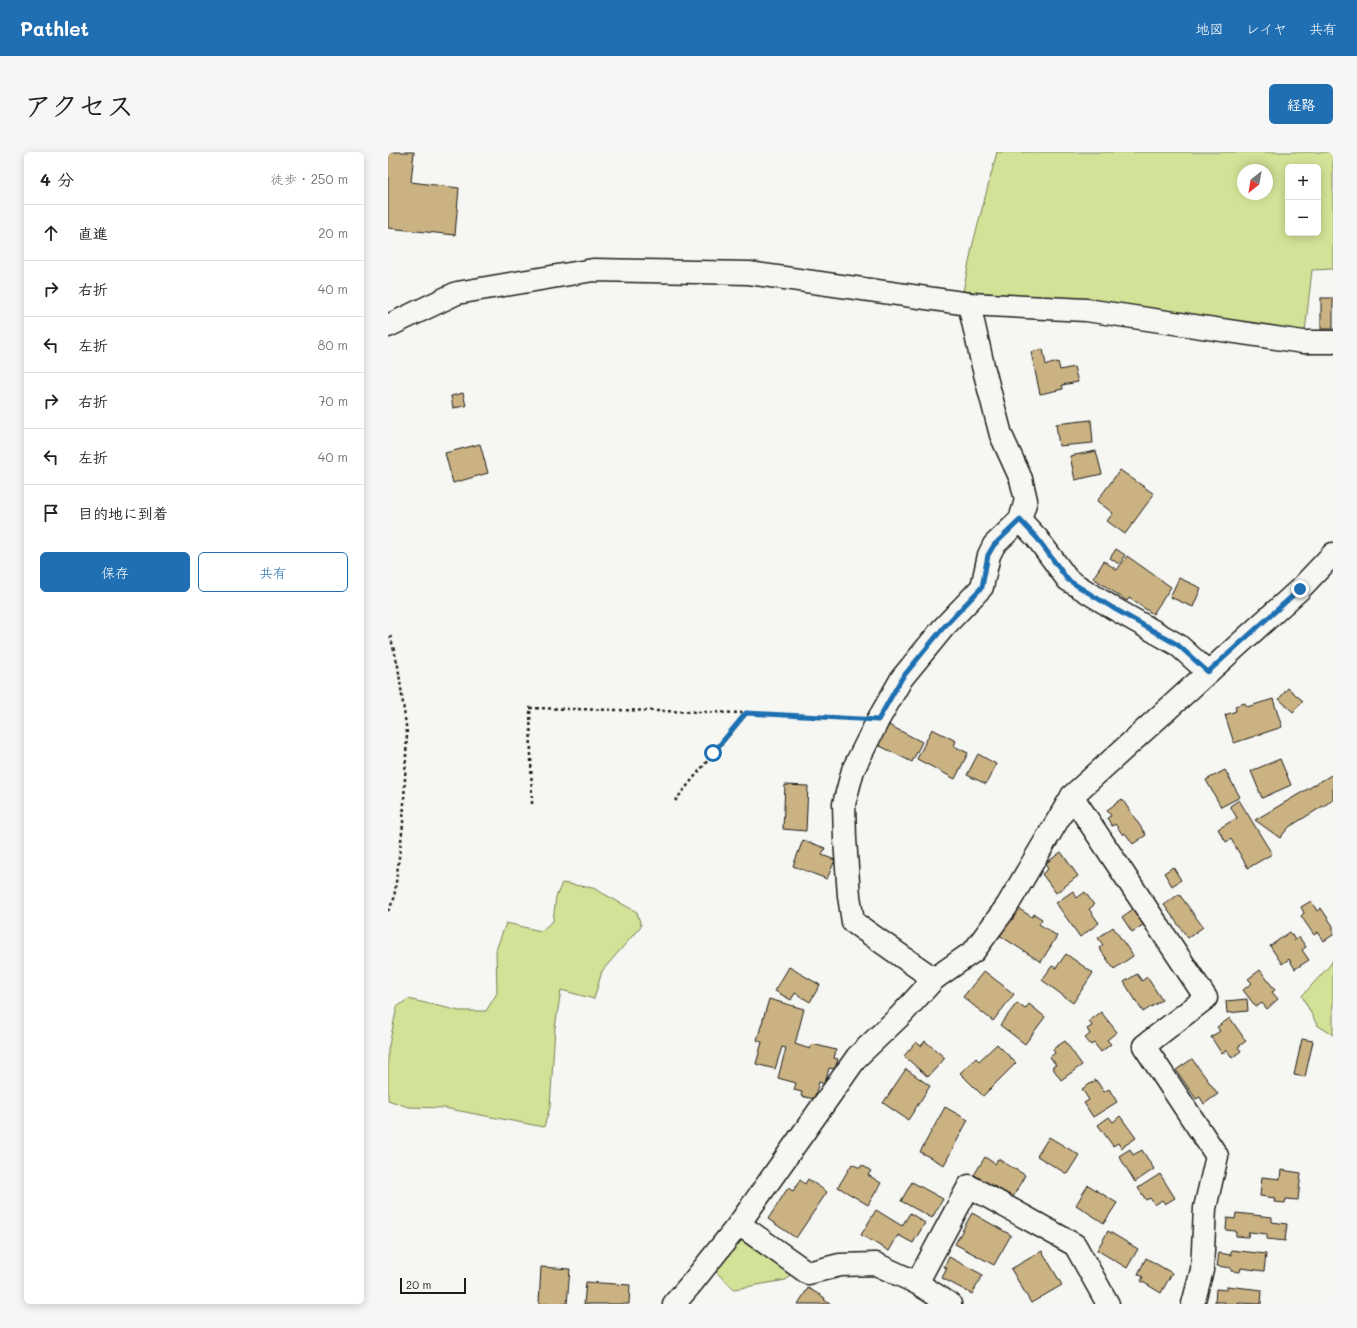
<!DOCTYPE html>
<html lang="ja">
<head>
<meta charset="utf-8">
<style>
  body { margin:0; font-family:Mali,"Klee One",sans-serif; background:#f6f6f6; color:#222 }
  .controls { position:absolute; right:12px; top:12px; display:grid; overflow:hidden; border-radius:6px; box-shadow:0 2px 10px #0003 }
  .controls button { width:36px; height:36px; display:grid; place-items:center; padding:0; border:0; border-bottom:1px solid #e0e0e0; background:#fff; color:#222; font:20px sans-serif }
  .compass { position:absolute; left:849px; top:12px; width:36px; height:36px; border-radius:50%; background:#fff; box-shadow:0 2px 10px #0003; rotate:211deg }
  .scale { position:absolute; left:12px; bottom:10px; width:66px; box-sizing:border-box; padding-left:4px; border:2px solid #1c1c1c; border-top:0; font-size:11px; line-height:14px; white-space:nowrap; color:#1c1c1c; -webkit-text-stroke:3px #f6f6f2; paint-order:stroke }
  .stop { position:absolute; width:12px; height:12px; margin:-9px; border:3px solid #1f6fb2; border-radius:50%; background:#fff }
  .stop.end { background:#1f6fb2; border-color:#fff; box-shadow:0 1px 4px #0008 }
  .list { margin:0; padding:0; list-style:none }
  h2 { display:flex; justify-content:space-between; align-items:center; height:52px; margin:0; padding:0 16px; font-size:17px }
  h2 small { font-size:13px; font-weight:400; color:#767676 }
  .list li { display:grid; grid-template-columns:26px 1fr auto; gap:12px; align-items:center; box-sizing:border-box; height:56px; padding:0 16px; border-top:1px solid #e0e0e0 }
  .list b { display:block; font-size:15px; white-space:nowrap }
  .list em { font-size:13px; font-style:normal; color:#767676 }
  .actions { display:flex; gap:8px; padding:12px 16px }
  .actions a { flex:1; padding:9px 0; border:1px solid #1f6fb2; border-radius:6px; text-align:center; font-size:14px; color:#1f6fb2 }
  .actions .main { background:#1f6fb2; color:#fff }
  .icon { flex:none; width:22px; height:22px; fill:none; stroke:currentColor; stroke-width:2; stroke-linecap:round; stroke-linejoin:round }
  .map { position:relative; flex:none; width:945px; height:1152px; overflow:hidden; border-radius:6px }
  header { display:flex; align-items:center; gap:24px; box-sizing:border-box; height:56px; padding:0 20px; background:#1f6fb2; color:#fff }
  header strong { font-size:19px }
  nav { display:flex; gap:22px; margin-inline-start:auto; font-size:14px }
  .intro { display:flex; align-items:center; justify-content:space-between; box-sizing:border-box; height:96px; padding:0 24px }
  h1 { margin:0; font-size:28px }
  .button { padding:10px 18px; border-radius:6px; background:#1f6fb2; color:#fff; font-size:14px; font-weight:700 }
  main { display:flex; gap:24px; padding:0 24px }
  aside { flex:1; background:#fff; border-radius:6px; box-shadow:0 2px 10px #0003 }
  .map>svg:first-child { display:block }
  .green { fill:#d2e296; stroke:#777f59; fill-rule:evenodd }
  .building { fill:#cab282; stroke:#1c1c1c }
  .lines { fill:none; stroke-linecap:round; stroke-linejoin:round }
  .minor-casing { stroke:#1c1c1c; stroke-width:25 }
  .path { stroke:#1c1c1c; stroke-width:2.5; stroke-dasharray:3 3; stroke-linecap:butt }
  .minor { stroke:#f6f6f2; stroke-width:22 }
  .route { stroke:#1f6fb2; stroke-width:5 }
</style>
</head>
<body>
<header>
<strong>Pathlet</strong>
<nav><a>地図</a><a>レイヤ</a><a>共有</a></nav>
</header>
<div class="intro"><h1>アクセス</h1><a class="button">経路</a></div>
<main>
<aside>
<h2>4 分<small>徒歩 · 250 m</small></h2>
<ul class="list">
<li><svg class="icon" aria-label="ahead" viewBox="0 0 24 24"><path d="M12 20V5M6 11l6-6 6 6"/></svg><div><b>直進</b></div><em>20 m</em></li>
<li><svg class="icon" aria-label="right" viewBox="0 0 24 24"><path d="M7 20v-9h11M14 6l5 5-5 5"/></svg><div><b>右折</b></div><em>40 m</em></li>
<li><svg class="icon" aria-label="left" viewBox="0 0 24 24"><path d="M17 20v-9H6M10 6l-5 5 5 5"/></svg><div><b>左折</b></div><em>80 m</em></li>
<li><svg class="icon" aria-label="right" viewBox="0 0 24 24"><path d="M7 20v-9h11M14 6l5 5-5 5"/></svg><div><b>右折</b></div><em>70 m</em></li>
<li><svg class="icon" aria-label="left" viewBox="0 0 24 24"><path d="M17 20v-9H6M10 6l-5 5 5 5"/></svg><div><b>左折</b></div><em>40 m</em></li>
<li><svg class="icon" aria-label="arrive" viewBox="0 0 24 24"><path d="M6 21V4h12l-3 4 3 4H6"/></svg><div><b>目的地に到着</b></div></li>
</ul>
<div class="actions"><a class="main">保存</a><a>共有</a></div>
</aside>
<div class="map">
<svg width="945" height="1152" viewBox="0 0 945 1152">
  <rect width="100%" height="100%" fill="#f6f6f2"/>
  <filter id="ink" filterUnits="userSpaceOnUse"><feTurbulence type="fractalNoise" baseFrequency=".025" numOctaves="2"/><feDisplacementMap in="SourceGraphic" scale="8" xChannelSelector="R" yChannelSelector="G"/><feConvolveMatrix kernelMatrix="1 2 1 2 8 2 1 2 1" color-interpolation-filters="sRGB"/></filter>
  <g filter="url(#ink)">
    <!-- green -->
    <g class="green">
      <path d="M 609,0 L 945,0 L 945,117 L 924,118 L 917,180 L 723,151 L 575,139 L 585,91 ZM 900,15 L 930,15 L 930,81 L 900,81 ZM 855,18 L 879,18 L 879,42 L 855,42 Z"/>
      <polygon points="174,731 205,736 249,760 253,774 214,819 206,847 173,838 167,876 162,955 156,975 56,956 20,955 0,948 0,898 9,855 20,847 72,859 98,859 109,841 108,798 118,771 153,779 165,769 168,745"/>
      <polygon points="945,808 945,883 929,873 914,844 942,813"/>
      <polygon points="357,1084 404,1120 398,1128 346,1137 327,1119 349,1090"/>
    </g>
    <!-- building -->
    <g class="building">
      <polygon points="0,0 26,0 23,30 71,36 67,83 0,76"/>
      <rect x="933" y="146" width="12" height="31"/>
      <polygon points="655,197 658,213 670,210 672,218 686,215 690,230 674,233 675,237 652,242 643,200"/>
      <polygon points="75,241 78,254 65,256 63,244"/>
      <polygon points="703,268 705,291 671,294 668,272"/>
      <polygon points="92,292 100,321 65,331 57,301"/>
      <polygon points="708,299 714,322 687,328 682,304"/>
      <polygon points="732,318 766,342 737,382 719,369 725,361 709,349"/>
      <polygon points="728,397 737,403 731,412 722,406"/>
      <polygon points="739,404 783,435 765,462 741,446 739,449 705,426 716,409 729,418"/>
      <polygon points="791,426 813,436 805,455 782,445"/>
      <polygon points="900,536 915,549 905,560 891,547"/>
      <polygon points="885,547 894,575 846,591 837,563 848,559 847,554 857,551 859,555"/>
      <polygon points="499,572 534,590 524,610 488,592"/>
      <polygon points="544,577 568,589 566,594 580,601 567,627 529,607"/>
      <polygon points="590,602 608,612 598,632 579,623"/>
      <polygon points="892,607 903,633 874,646 863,619"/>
      <polygon points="837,618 852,645 833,655 818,628"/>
      <polygon points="945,622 945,648 901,675 892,686 867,668"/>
      <polygon points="397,633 420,634 418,679 395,677"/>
      <polygon points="734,647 758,683 745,692 737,681 735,683 727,672 724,674 719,666 723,664 719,658"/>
      <polygon points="851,648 884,702 860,716 843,687 838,690 830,677 849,666 842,654"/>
      <polygon points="415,688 437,696 434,703 447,708 439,727 405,714"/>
      <polygon points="673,700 690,724 668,741 654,722 660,717 657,712"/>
      <polygon points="785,715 793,728 784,734 776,721"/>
      <polygon points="685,739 689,746 697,740 706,753 701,757 711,771 692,785 668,751"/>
      <polygon points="791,742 815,775 800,786 776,753"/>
      <polygon points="923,749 929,759 933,756 945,774 945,783 936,789 930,780 926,783 913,764 916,761 913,755"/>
      <polygon points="628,755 644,765 646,762 654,767 651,772 669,784 653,810 611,783"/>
      <polygon points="748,755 758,771 744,780 734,765"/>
      <polygon points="725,775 745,804 726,817 711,796 715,793 710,786"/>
      <polygon points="902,780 907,788 911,785 918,795 914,798 921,808 907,817 901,807 894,812 882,794"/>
      <polygon points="678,802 705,821 685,851 654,828 664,814 668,816"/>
      <polygon points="401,815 432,833 422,850 407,841 403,848 387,839"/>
      <polygon points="872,818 887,838 884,840 890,847 879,857 874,851 868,855 855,838 864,831 860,827"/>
      <polygon points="596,819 626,842 605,869 575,845"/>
      <polygon points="749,822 754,829 759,825 774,848 755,860 736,830"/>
      <polygon points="381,847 416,857 407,892 422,897 424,892 448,898 446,906 450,907 447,917 441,916 437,932 431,930 426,947 413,944 414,940 406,938 408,931 390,926 398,896 394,895 387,917 368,912 374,890 369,888"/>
      <polygon points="859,847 860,859 839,861 838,849"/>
      <polygon points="629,851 637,857 641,852 657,865 637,892 612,873"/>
      <polygon points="713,860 729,880 719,888 723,892 713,900 706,891 703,893 697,886 702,882 699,877 704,874 701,869"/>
      <polygon points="842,866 858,889 850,895 853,899 844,906 839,898 834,902 823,885 832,879 829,875"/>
      <polygon points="914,887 925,889 917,925 906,923"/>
      <polygon points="537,889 557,906 540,925 516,904 528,890 533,894"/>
      <polygon points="677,889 694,913 673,928 664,915 668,913 662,905 667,901 665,897"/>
      <polygon points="609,892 628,911 595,944 572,921 588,906 591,909"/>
      <polygon points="804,907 830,942 816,952 812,945 808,947 788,918"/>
      <polygon points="518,917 542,934 520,968 495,951"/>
      <polygon points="708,928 716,940 721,937 729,950 705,965 696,951 701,948 694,937"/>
      <polygon points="557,955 580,968 556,1013 532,1000"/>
      <polygon points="732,964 748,986 733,996 730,991 725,994 710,973 721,965 725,970"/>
      <polygon points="661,985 691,1003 679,1022 649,1004"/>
      <polygon points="742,997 745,1003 754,998 766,1017 747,1030 731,1004"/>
      <polygon points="597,1005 607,1012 610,1007 637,1023 625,1045 586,1023"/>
      <polygon points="464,1012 472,1016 474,1013 483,1019 480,1023 493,1031 480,1053 450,1035"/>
      <polygon points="893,1018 913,1021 910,1048 898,1047 897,1051 886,1050 887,1046 872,1044 874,1025 892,1027"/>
      <polygon points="772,1022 787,1046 777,1052 774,1048 767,1053 762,1046 758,1048 750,1036"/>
      <polygon points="420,1027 439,1040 408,1086 380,1067 400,1036 405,1039 412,1028 417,1032"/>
      <polygon points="524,1030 555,1047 544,1066 513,1049"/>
      <polygon points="700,1033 729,1051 716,1071 688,1053"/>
      <polygon points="488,1058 514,1074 522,1061 537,1071 525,1091 510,1083 501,1099 473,1083"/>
      <polygon points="584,1061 623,1083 606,1113 567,1092"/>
      <polygon points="848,1061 884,1065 884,1070 899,1072 897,1089 879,1087 879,1082 861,1080 860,1085 848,1084 848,1079 838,1078 839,1066 847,1067"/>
      <polygon points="720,1079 750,1097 739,1116 709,1098"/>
      <polygon points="843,1098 878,1102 876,1119 853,1116 852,1120 843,1119 843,1116 829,1114 831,1101 843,1103"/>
      <polygon points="654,1099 674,1133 643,1151 623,1117"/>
      <polygon points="561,1105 595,1123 584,1142 554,1126 559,1116 556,1115"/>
      <polygon points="758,1106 784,1121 773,1141 753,1129 755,1125 750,1122"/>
      <polygon points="153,1115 182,1117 179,1152 151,1152"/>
      <polygon points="198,1130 242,1133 241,1152 196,1152"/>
      <polygon points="839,1134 874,1138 873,1152 851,1151 851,1152 837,1152 837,1150 827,1150 828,1137 839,1138"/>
      <polygon points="420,1136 437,1146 436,1148 443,1152 410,1152"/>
    </g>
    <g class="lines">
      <defs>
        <g id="minor">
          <polyline points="0,174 69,141 205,118 361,121 581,152 698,158 915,190 945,190"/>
          <polyline points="632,368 649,386 680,428 725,456 790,493 820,520"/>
          <polyline points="684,644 818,846 756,894 829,1004 817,1056 814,1118 805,1152"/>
          <polyline points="546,827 465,770 461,744 457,687 456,652 465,618 490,568 514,526 555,476 594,435 601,403 606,393 632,368 638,348 633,327 613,283 595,214 581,152"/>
          <polyline points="351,1072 420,1121 452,1113 488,1112 529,1131 562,1152"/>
          <polyline points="529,1131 581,1034 687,1093 720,1152"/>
          <polyline points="286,1152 304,1131 351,1072 469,905 513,863 546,827 586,799 619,754 684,644 912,437 945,402"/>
        </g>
      </defs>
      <!-- minor casing -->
      <use href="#minor" class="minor-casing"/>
      <!-- path -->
      <g class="path">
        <polyline points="287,649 358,561"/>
        <polyline points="144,652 142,556 358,561 465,567"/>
        <polyline points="0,759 6,747 15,672 19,581 10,514 2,483"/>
      </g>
      <!-- minor -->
      <use href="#minor" class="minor"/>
    </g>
  </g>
  <g class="lines" filter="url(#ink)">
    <!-- route -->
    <polyline class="route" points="325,601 358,561 490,568 514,526 555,476 594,435 600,403 606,393 632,368 649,386 680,428 725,456 790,493 820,520 912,437"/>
  </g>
</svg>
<div class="controls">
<button>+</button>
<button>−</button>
</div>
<svg class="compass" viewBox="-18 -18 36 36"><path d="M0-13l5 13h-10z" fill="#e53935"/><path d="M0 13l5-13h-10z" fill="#767676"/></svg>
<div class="scale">20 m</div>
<div class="stop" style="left:325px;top:601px"></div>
<div class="stop end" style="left:912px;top:437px"></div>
</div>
</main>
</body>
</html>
